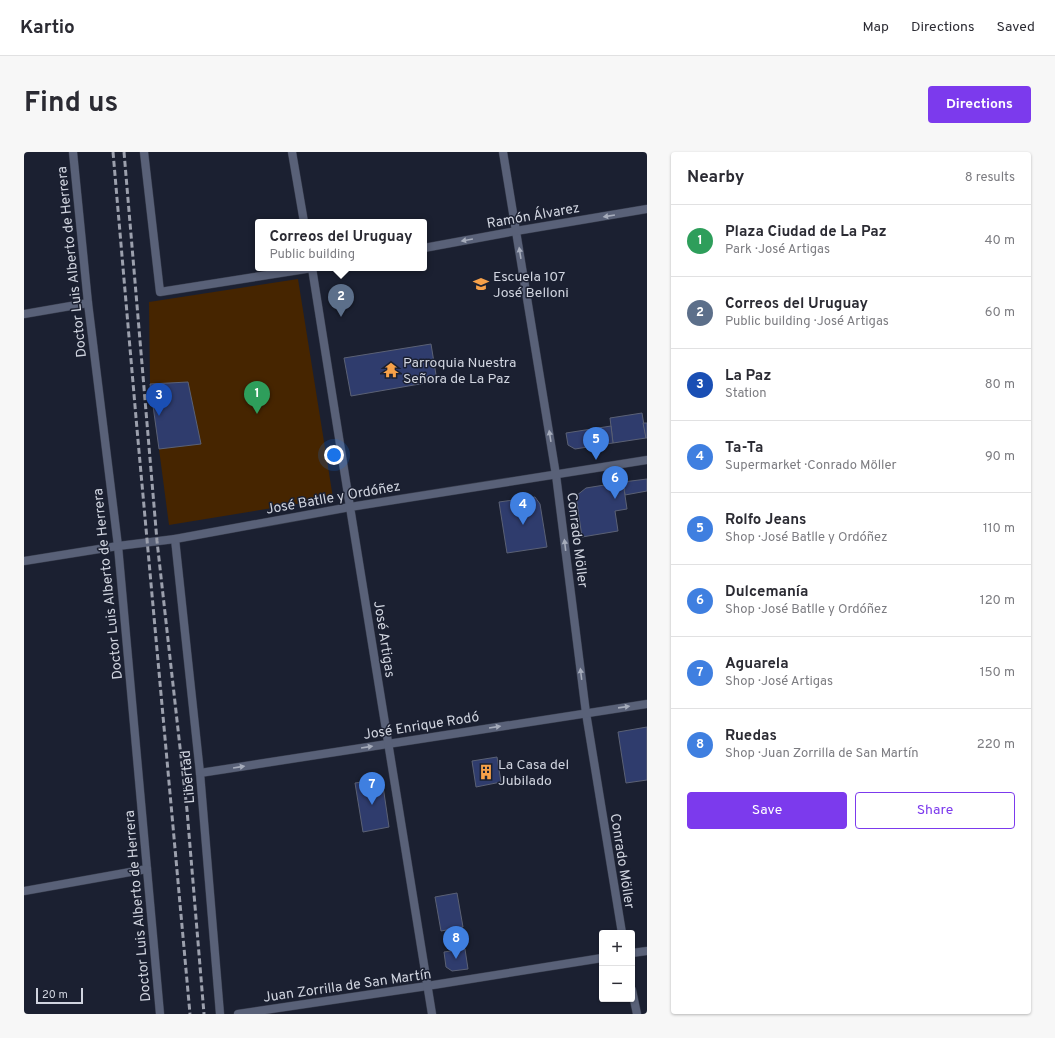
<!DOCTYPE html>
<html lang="en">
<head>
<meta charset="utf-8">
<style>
  body { margin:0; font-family:Overpass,sans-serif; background:#f7f7f7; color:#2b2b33 }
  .controls { position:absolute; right:12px; bottom:12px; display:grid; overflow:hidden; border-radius:4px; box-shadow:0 1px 3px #0004 }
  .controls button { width:36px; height:36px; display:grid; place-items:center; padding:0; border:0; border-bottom:1px solid #e1e1e2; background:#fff; color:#2b2b33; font:20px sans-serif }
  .scale { position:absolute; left:12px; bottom:10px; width:47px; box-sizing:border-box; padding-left:4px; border:2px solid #d0d4df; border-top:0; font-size:11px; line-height:14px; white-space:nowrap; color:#d0d4df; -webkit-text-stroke:3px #1b2031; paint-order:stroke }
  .you { position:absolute; left:310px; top:303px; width:14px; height:14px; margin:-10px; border:3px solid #fff; border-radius:50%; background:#1a73e8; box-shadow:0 0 0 6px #1a73e833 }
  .badge { display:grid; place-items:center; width:26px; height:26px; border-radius:50%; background:#7c3aed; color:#fff; font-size:13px; font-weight:700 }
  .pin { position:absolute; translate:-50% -33px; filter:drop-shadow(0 1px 2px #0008) }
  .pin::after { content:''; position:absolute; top:21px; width:14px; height:12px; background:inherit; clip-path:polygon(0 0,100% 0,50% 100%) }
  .popup { position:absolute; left:231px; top:67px; width:172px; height:52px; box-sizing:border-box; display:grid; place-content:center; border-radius:4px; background:#fff; filter:drop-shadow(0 1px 3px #0005); font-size:13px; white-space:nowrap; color:#7c7c81 }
  .popup b { font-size:15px; color:#2b2b33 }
  .popup::after { content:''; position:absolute; left:50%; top:100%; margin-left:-8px; border:8px solid transparent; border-top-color:#fff }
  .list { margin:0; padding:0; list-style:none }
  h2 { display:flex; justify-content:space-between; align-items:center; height:52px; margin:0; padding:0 16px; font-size:17px }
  h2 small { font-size:13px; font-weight:400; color:#7c7c81 }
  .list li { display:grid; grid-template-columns:26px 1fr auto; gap:12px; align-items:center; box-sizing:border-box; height:72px; padding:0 16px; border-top:1px solid #e1e1e2 }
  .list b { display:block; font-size:15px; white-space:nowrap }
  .list p { margin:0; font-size:13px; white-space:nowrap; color:#7c7c81 }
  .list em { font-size:13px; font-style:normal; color:#7c7c81 }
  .actions { display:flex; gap:8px; padding:12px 16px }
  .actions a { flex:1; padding:9px 0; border:1px solid #7c3aed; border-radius:4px; text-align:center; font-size:14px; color:#7c3aed }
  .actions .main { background:#7c3aed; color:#fff }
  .map { position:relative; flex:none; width:623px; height:862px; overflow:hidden; border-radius:4px }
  header { display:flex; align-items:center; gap:24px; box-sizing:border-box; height:56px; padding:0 20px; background:#fff; border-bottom:1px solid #e1e1e2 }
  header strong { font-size:19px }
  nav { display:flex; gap:22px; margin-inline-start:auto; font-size:14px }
  .intro { display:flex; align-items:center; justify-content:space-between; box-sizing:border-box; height:96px; padding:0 24px }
  h1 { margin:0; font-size:28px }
  .button { padding:10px 18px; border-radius:4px; background:#7c3aed; color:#fff; font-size:14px; font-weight:700 }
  main { display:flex; gap:24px; padding:0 24px }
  aside { flex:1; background:#fff; border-radius:4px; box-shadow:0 1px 3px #0004 }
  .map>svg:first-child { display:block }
  .green { fill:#462500 }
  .building { fill:#2f3c6d; stroke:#5b6175 }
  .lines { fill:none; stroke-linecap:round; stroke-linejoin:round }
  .minor-casing { stroke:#383d4d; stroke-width:9 }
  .tertiary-casing { stroke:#383d4d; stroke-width:9 }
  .minor { stroke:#596178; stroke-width:8 }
  .tertiary { stroke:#596178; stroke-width:8 }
  .rail { stroke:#9ca0ad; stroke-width:3; stroke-dasharray:6 3; stroke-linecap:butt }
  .oneway { fill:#a6acbb }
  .labels { text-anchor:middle; stroke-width:3; stroke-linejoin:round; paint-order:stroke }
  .street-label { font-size:14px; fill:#d0d4df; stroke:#1b2031 }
  .poi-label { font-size:14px; fill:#d0d4df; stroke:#1b2031; text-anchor:start }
</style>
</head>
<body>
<header>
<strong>Kartio</strong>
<nav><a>Map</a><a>Directions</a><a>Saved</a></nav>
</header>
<div class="intro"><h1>Find us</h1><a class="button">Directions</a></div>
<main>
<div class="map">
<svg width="623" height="862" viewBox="0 0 623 862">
  <rect width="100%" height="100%" fill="#1b2031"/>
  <!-- green -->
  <polygon class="green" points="274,127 309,346 145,373 135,297 177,291 164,231 126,232 125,150"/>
  <!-- building -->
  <g class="building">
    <polygon points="407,192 413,229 327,244 320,206"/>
    <polygon points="164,230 177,292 135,297 126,232"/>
    <polygon points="618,261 622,286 589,291 586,266"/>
    <polygon points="619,271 623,271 623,286 622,286"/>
    <polygon points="587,274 589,291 551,297 544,293 542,281"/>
    <polygon points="623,327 623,339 601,343 599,330"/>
    <polygon points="599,330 603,357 591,359 594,379 558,385 552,344 562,336"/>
    <polygon points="511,345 516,352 523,395 483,401 475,350"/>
    <polygon points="623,575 623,628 602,631 594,580"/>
    <polygon points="473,605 477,630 452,635 448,609"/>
    <polygon points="358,627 365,675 339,680 331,631"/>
    <polygon points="433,741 439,775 417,779 411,745"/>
    <polygon points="441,797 444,817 428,819 422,815 420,800"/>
  </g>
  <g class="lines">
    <defs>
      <g id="minor">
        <polyline points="49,0 64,151 94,394 136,862"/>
        <polyline points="120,0 136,140 288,116"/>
        <polyline points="268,0 280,70"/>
        <polyline points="479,0 532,323 562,561 598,781"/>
        <polyline points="400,96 492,79 623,57"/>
        <polyline points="0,162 64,151"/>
        <polyline points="151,387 176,621 196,862"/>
        <polyline points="0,409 94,394 151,387 326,355 288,116"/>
        <polyline points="176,621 623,552"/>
        <polyline points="0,739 123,717"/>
        <polyline points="608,801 623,799"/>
        <polyline points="608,838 613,862"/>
        <polyline points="214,862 403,834 578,806"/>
      </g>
      <polyline id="tertiary" points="408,862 326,355 623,308"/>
    </defs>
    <!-- minor casing -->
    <use href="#minor" class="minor-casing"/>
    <!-- tertiary casing -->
    <use href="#tertiary" class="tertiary-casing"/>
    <!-- minor -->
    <use href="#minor" class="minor"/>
    <!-- tertiary -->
    <use href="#tertiary" class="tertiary"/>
    <!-- rail -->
    <g class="rail">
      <polyline points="89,0 113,277 166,862"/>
      <polyline points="100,0 133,389 163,658 180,862"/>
    </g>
  </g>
  <!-- one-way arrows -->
  <defs><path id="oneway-solid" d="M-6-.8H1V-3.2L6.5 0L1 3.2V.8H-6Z"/></defs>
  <g class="oneway">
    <use href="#oneway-solid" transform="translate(585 64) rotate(171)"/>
    <use href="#oneway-solid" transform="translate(443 88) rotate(170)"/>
    <use href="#oneway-solid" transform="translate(496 101) rotate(-99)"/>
    <use href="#oneway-solid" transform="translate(526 284) rotate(-99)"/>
    <use href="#oneway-solid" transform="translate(541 393) rotate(-97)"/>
    <use href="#oneway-solid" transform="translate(557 522) rotate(-97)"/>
    <use href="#oneway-solid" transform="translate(600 555) rotate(-8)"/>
    <use href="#oneway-solid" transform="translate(471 575) rotate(-9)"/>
    <use href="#oneway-solid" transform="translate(343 595) rotate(-9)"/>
    <use href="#oneway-solid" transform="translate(215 615) rotate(-9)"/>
  </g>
  <!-- icons -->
  <defs>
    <symbol id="school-bare" viewBox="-9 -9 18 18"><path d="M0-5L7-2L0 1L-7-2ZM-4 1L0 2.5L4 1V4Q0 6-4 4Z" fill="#f7a149" stroke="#1b2031" stroke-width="2.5" paint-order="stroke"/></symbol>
    <symbol id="temple-bare" viewBox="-9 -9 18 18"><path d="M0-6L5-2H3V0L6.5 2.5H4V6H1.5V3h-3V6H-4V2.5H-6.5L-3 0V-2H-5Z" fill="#f7a149" stroke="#1b2031" stroke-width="2.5" paint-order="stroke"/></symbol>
    <symbol id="building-bare" viewBox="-9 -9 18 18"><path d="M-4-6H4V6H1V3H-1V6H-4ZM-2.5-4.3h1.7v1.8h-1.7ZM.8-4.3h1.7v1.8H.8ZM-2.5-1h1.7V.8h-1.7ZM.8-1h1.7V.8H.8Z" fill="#f7a149" stroke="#1b2031" stroke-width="2.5" paint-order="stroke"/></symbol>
  </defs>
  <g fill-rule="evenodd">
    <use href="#school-bare" x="446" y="121" width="22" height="22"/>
    <use href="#temple-bare" x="356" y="207" width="22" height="22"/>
    <use href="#building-bare" x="451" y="609" width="22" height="22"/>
  </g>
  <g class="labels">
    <!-- street labels -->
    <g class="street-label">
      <text transform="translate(509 63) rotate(-10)" y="5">Ramón Álvarez</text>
      <text transform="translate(47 110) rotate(-96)" y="5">Doctor Luis Alberto de Herrera</text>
      <text transform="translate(309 345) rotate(-10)" y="5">José Batlle y Ordóñez</text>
      <text transform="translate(554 388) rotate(83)" y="5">Conrado Möller</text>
      <text transform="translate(83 432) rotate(-96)" y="5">Doctor Luis Alberto de Herrera</text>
      <text transform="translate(361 487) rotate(81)" y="5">José Artigas</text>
      <text transform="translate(397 573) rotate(-9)" y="5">José Enrique Rodó</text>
      <text transform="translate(163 625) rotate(-95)" y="5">Libertad</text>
      <text transform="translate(599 709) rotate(81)" y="5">Conrado Möller</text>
      <text transform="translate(113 754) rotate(-95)" y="5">Doctor Luis Alberto de Herrera</text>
      <text transform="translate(323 833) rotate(-8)" y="5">Juan Zorrilla de San Martín</text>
    </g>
    <!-- poi labels -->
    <g class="poi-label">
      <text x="469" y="129">Escuela 107<tspan x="469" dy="16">José Belloni</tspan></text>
      <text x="379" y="215">Parroquia Nuestra<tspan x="379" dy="16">Señora de La Paz</tspan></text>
      <text x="474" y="617">La Casa del<tspan x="474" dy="16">Jubilado</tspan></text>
    </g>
  </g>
</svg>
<div class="controls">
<button>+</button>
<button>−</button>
</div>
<div class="scale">20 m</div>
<div class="you"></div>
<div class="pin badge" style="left:233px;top:262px;background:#2e9e5b">1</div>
<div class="pin badge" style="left:317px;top:165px;background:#5c6f8a">2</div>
<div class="popup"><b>Correos del Uruguay</b>Public building</div>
<div class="pin badge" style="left:135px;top:264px;background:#1a4fb4">3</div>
<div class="pin badge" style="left:499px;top:373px;background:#3f7fe0">4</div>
<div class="pin badge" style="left:572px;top:308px;background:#3f7fe0">5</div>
<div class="pin badge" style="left:591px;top:347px;background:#3f7fe0">6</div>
<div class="pin badge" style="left:348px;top:653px;background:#3f7fe0">7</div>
<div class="pin badge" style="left:432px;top:807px;background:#3f7fe0">8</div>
</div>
<aside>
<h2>Nearby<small>8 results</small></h2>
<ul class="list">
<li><span class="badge" style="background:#2e9e5b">1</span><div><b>Plaza Ciudad de La Paz</b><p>Park · José Artigas</p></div><em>40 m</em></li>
<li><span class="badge" style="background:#5c6f8a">2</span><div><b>Correos del Uruguay</b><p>Public building · José Artigas</p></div><em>60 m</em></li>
<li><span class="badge" style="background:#1a4fb4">3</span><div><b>La Paz</b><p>Station</p></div><em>80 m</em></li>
<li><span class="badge" style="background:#3f7fe0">4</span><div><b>Ta-Ta</b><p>Supermarket · Conrado Möller</p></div><em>90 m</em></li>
<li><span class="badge" style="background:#3f7fe0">5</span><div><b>Rolfo Jeans</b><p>Shop · José Batlle y Ordóñez</p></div><em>110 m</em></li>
<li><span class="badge" style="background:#3f7fe0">6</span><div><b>Dulcemanía</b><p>Shop · José Batlle y Ordóñez</p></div><em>120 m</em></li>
<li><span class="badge" style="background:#3f7fe0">7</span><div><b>Aguarela</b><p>Shop · José Artigas</p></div><em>150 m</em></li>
<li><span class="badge" style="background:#3f7fe0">8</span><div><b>Ruedas</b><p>Shop · Juan Zorrilla de San Martín</p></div><em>220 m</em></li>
</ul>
<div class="actions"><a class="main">Save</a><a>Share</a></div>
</aside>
</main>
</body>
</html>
